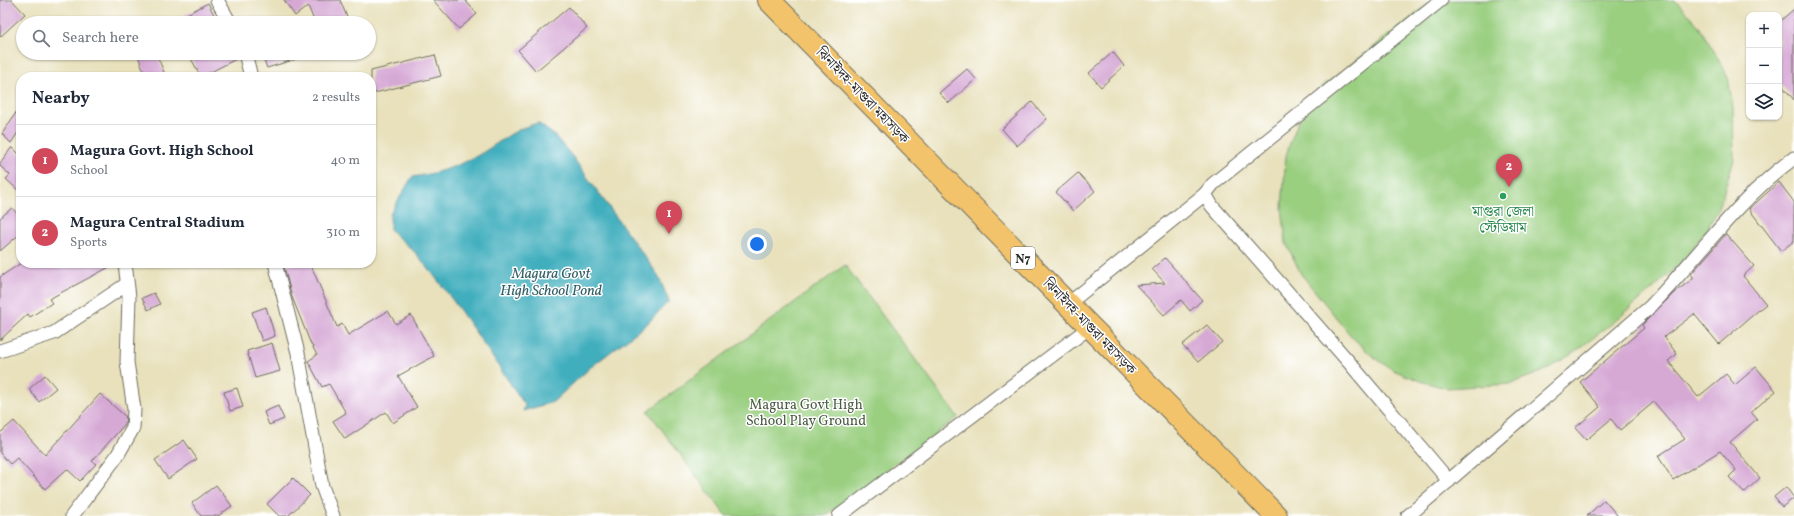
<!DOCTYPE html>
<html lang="en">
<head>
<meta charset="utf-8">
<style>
  body { margin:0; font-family:Vollkorn,"Noto Serif Bengali",serif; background:#f2f2f3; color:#1f2937 }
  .controls { position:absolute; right:12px; top:12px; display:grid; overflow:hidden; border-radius:8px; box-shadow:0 1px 3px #0004 }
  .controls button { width:36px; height:36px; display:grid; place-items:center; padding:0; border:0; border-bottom:1px solid #e0e1e3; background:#fff; color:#1f2937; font:20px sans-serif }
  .you { position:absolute; left:757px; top:244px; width:14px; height:14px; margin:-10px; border:3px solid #fff; border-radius:50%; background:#1a73e8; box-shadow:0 0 0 6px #1a73e833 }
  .badge { display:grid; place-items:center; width:26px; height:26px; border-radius:50%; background:#d1495b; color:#fff; font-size:13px; font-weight:700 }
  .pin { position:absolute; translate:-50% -33px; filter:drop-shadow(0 1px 2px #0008) }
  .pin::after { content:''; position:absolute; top:21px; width:14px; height:12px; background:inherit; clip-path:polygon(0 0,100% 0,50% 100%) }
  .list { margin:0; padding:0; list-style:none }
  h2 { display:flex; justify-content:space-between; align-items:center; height:52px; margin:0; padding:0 16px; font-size:17px }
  h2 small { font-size:13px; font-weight:400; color:#747a83 }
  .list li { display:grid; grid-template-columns:26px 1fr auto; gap:12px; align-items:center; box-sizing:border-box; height:72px; padding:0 16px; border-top:1px solid #e0e1e3 }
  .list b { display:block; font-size:15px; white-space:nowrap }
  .list p { margin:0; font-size:13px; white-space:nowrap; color:#747a83 }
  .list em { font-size:13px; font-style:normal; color:#747a83 }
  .icon { flex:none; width:22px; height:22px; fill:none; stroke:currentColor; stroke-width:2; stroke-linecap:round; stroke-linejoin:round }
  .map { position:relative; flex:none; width:1794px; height:516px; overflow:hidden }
  .search { position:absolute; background:#fff; box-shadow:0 1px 3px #0004; left:16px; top:16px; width:360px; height:44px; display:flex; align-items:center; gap:10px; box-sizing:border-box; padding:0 14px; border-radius:22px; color:#747a83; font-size:15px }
  .panel { position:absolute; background:#fff; box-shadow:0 1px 3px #0004; left:16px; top:72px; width:360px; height:196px; border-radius:16px }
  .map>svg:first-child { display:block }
  .green { fill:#9acf80; stroke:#627d56 }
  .water { fill:#40aebd; stroke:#366c74 }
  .building { fill:#d6a9d5 }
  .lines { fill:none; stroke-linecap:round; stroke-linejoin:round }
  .minor-casing { stroke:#6d6b5e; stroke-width:15 }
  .trunk-casing { stroke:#6d6b5e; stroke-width:24 }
  .minor { stroke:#fff; stroke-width:13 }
  .trunk { stroke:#f2c36a; stroke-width:22 }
  .leisure-dot { fill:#2e9e5b; stroke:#fff; stroke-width:1.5 }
  .labels { text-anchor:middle; stroke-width:3; stroke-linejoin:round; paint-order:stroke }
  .shield { fill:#fff; stroke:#6b6b6b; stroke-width:1 }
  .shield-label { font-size:13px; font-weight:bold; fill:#2b2b2b }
  .street-label { font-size:14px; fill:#2b2b2b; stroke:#fff }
  .leisure-label { font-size:14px; fill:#27864d; stroke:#fff }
  .park-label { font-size:14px; fill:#4c5c44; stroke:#fff }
  .water-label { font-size:15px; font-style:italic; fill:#335f65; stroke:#fff }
</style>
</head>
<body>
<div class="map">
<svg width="1794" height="516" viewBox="0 0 1794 516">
  <rect width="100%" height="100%" fill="#fff"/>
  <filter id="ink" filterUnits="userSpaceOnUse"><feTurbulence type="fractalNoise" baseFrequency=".025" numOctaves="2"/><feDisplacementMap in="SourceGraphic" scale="8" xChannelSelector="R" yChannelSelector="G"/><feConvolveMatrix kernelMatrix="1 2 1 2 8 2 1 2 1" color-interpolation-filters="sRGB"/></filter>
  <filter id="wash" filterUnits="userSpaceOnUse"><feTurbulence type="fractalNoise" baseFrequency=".012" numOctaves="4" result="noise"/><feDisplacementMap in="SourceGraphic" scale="16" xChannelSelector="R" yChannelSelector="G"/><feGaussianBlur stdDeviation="0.9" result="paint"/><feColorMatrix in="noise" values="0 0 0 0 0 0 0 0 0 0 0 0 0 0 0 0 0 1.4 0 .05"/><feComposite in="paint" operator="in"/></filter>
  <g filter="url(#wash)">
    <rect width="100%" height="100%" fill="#e8e1bc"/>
    <!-- green -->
    <g class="green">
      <polygon points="1434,0 1675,0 1698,25 1717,56 1728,78 1733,108 1734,159 1719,208 1707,229 1682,262 1654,288 1614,322 1572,354 1542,372 1509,384 1446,388 1420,381 1393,370 1371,355 1352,337 1301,274 1286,243 1282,208 1286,155 1306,99"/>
      <polygon points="845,265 958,417 825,516 726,516 648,411"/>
    </g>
    <!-- water -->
    <path class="water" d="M 538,123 L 554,135 L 572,156 L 658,275 L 669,301 L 647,324 L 591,367 L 553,402 L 523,411 L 525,405 C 490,355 458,303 418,256 C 410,246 399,240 390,229 L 390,214 L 412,177 C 433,174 454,168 473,158 C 495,147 513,128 538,123 Z"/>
    <g id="blocks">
      <!-- building -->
      <g class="building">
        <polygon points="0,0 12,0 25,14 0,37"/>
        <polygon points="284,0 340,0 347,17 330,23 315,23 308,6 295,16"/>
        <polygon points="433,0 465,0 477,14 459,29"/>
        <polygon points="208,3 218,23 170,23"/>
        <polygon points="569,7 587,28 536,71 518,50"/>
        <polygon points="1794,9 1794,100 1779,82 1779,22"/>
        <polygon points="1113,52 1124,66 1101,87 1089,73"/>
        <polygon points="137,53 156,53 166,77 146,77"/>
        <polygon points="188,53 237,53 238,58 201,77"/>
        <polygon points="261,53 305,53 306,56 267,68"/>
        <polygon points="435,55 441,76 371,94 371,71"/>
        <polygon points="967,69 976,79 949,103 939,93"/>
        <polygon points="1032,102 1047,119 1017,146 1002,129"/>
        <polygon points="21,105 21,128 11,143 2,134"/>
        <polygon points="12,147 21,156 21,193 6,179 10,175 0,166 0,163"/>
        <polygon points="1078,173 1095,191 1073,211 1056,192"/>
        <polygon points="1779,182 1794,202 1794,241 1781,251 1749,209"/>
        <polygon points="12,208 21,218 21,233 0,251 0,218"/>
        <polygon points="1726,234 1754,266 1743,276 1766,304 1719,344 1694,314 1664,337 1677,354 1668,361 1698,397 1726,374 1735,385 1756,367 1776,391 1751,412 1757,419 1730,442 1760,478 1744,493 1729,477 1736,470 1720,451 1673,480 1658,456 1685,439 1654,402 1620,430 1611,419 1586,440 1575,428 1600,407 1580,382 1644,328 1642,325 1675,292 1694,278 1691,274"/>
        <polygon points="1165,258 1202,300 1190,311 1181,300 1164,315 1136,285 1165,283 1152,269"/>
        <polygon points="21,263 117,263 49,299 52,303 30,317 28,314 0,340 0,277"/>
        <polygon points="295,263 310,263 337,327 342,324 348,335 388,311 396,324 411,315 434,356 398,376 417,407 393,423 386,412 345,439 333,421 346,413 329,384 322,387 308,361 317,355 310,342 292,297 284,267"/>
        <polygon points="154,293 160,304 148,310 142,298"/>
        <polygon points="266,307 275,336 262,341 252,312"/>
        <polygon points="1207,325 1222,342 1198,362 1182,345"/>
        <polygon points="272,343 280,371 255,378 247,351"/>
        <polygon points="45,375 56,388 39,402 29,389"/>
        <polygon points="237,388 243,407 230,411 224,392"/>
        <polygon points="100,394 126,417 125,424 92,461 96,464 80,481 67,469 45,489 17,458 10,464 0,453 0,433 14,421 45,455"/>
        <polygon points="278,406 284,419 269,425 264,412"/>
        <polygon points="184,440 197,459 168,479 155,460"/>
        <polygon points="293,478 310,495 288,516 279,516 267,504"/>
        <polygon points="216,485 232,506 218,516 201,516 192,503"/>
        <polygon points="1786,487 1794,498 1782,507 1774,497"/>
        <polygon points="1604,500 1618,516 1587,516"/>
      </g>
    </g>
  </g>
  <g filter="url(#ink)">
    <use href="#blocks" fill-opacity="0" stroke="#6d6b5e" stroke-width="1"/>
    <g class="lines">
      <defs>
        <g id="minor">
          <polyline points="217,0 230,23"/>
          <polyline points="1441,0 1213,184 1205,194 1212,206 1348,361 1449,481"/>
          <polyline points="245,53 251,77"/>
          <polyline points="275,263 298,353 322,486 333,516"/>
          <polyline points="1068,304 1205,194"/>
          <polyline points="0,351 54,333 127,284"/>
          <polyline points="72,516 117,456 133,428 134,409 127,362 129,297 125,263"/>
          <polyline points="839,516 1090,327"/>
          <path d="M 1408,516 L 1650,307 C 1698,257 1738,199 1794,158"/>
        </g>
        <polyline id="trunk" points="769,0 1276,516"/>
      </defs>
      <!-- minor casing -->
      <use href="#minor" class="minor-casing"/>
      <!-- trunk casing -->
      <use href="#trunk" class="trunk-casing"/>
      <!-- minor -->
      <use href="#minor" class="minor"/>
      <!-- trunk -->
      <use href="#trunk" class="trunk"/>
    </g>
  </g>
  <!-- markers -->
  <circle class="leisure-dot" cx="1503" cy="196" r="4"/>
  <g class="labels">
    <!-- shield labels -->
    <rect class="shield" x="1011" y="247" width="24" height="22" rx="3"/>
    <g class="shield-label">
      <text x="1023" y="263">N7</text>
    </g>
    <!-- street labels -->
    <g class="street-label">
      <text transform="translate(863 95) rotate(46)" y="5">ঝিনাইদহ-মাগুরা মহাসড়ক</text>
      <text transform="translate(1090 326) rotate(46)" y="5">ঝিনাইদহ-মাগুরা মহাসড়ক</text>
    </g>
    <!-- leisure labels -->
    <g class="leisure-label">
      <text x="1503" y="216">মাগুরা জেলা<tspan x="1503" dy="16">স্টেডিয়াম</tspan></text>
    </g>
    <!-- park labels -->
    <g class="park-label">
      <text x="806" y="409">Magura Govt High<tspan x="806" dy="16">School Play Ground</tspan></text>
    </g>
    <!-- water labels -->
    <g class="water-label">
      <text x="551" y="278">Magura Govt<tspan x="551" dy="17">High School Pond</tspan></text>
    </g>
  </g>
</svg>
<div class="controls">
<button>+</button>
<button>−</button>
<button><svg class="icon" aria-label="layers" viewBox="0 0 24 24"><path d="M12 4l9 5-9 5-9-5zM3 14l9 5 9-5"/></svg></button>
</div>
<div class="you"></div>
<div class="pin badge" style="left:669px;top:234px">1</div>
<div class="pin badge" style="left:1509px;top:187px">2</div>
<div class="search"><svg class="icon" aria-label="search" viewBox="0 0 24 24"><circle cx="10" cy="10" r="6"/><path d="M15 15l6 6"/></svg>Search here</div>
<section class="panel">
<h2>Nearby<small>2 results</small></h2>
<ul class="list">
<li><span class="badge">1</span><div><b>Magura Govt. High School</b><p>School</p></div><em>40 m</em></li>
<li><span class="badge">2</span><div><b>Magura Central Stadium</b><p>Sports</p></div><em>310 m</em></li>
</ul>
</section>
</div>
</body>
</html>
